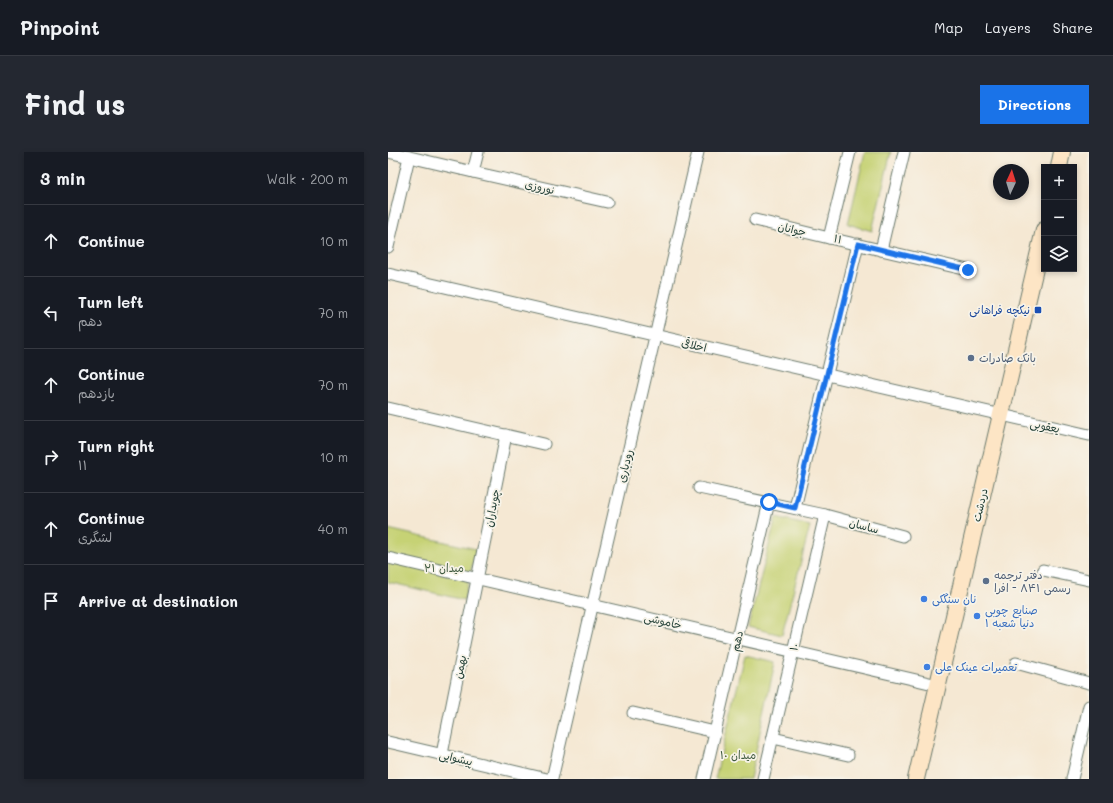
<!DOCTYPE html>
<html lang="en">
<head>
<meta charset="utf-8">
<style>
  body { margin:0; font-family:Mali,"Playpen Sans Arabic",sans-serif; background:#242831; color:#f1f3f6 }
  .controls { position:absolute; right:12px; top:12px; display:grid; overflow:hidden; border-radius:0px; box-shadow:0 2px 6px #0003 }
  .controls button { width:36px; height:36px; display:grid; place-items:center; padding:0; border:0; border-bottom:1px solid #363941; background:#171b24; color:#f1f3f6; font:20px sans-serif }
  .compass { position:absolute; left:605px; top:12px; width:36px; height:36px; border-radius:50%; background:#171b24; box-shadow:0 2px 6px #0003; rotate:4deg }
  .stop { position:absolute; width:12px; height:12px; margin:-9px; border:3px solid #1a73e8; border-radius:50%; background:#fff }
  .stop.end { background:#1a73e8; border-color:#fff; box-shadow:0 1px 4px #0008 }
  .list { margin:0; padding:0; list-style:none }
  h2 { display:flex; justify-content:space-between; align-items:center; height:52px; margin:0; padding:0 16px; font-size:17px }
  h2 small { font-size:13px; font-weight:400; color:#9ea1a6 }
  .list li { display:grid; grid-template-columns:26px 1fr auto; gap:12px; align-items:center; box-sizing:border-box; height:72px; padding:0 16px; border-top:1px solid #363941 }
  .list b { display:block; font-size:15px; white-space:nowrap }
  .list p { margin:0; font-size:13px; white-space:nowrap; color:#9ea1a6 }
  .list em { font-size:13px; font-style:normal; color:#9ea1a6 }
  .icon { flex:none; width:22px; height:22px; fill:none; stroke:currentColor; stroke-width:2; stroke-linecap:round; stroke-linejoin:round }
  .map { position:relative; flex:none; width:701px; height:627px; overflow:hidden; border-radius:0px }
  header { display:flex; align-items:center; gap:24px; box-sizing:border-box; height:56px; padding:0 20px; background:#171b24; border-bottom:1px solid #363941 }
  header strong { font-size:19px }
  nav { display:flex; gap:22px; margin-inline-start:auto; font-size:14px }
  .intro { display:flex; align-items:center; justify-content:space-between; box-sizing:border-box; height:96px; padding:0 24px }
  h1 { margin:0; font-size:28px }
  .button { padding:10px 18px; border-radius:0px; background:#1a73e8; color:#fff; font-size:14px; font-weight:700 }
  main { display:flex; gap:24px; padding:0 24px }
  aside { flex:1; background:#171b24; border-radius:0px; box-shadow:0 2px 6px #0003 }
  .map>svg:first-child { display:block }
  .green { fill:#c6d274; stroke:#728854 }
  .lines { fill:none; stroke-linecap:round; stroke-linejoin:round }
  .minor-casing { stroke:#6a796c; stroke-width:13 }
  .secondary-casing { stroke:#6a796c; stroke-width:18 }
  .minor { stroke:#fff; stroke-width:11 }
  .secondary { stroke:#fde5c5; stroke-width:16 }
  .route { stroke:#1a73e8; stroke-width:5 }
  .transit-dot { fill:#1a4fb4; stroke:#f7f3e8; stroke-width:1.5 }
  .service-dot { fill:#5c6f8a; stroke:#f7f3e8; stroke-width:1.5 }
  .shop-dot { fill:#3f7fe0; stroke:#f7f3e8; stroke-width:1.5 }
  .labels { text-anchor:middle; stroke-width:3.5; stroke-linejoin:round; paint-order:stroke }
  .street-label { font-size:11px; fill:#1f3d34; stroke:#f7f3e8 }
  .transit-label { font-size:11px; fill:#164399; stroke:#f7f3e8; text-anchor:end }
  .service-label { font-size:11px; fill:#4e5e75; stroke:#f7f3e8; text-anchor:start }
  .park-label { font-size:11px; fill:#405b41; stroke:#f7f3e8 }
  .shop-label { font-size:11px; fill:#366cbe; stroke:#f7f3e8; text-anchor:start }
</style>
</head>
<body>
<header>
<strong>Pinpoint</strong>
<nav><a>Map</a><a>Layers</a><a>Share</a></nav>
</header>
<div class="intro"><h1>Find us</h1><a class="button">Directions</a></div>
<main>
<aside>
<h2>3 min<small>Walk · 200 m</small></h2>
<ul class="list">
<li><svg class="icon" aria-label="ahead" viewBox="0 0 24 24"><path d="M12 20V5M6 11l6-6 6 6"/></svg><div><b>Continue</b></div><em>10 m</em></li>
<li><svg class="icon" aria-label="left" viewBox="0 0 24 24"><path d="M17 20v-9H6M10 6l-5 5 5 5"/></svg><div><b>Turn left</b><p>دهم</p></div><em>70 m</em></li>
<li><svg class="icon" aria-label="ahead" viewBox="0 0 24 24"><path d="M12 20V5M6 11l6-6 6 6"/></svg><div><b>Continue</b><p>یازدهم</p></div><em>70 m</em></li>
<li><svg class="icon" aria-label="right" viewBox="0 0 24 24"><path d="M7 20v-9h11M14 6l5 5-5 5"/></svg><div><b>Turn right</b><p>۱۱</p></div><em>10 m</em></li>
<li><svg class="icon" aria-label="ahead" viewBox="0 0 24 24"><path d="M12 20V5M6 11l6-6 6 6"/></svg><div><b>Continue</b><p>لشگری</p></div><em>40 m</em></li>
<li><svg class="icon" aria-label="arrive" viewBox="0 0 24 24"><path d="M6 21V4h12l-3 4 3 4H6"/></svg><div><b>Arrive at destination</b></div></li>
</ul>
</aside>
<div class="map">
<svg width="701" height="627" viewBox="0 0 701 627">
  <rect width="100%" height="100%" fill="#f7f3e8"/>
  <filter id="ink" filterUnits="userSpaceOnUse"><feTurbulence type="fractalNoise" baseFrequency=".025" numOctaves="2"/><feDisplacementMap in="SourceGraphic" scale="8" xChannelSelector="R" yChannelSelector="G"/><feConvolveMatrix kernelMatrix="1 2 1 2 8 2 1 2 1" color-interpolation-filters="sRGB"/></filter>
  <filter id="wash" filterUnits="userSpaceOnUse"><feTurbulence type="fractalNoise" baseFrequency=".012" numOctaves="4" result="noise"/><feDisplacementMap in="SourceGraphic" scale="16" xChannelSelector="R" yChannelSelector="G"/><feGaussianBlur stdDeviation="0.9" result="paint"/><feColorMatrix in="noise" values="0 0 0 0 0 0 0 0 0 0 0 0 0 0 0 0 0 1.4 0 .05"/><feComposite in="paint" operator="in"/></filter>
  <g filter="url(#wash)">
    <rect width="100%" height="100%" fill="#f5e8d3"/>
    <!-- green -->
    <g class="green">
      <polygon points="477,0 503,0 484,79 460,72"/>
      <polygon points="388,366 422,374 394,483 360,475"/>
      <polygon points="0,377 88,397 76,448 0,430"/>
      <polygon points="357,503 387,510 362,627 327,627"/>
    </g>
  </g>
  <g filter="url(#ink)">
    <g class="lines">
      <defs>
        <g id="minor">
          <polyline points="0,0 85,20 90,0"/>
          <polyline points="462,0 441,86 493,98 516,0"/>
          <polyline points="85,20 219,50"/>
          <polyline points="367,68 441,86"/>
          <polyline points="0,95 21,5"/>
          <polyline points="493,98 580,118"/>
          <polyline points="0,122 701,283"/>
          <polyline points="0,256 156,292"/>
          <polyline points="311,336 437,363 515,384"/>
          <polyline points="407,356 470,92"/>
          <polyline points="0,406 550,533"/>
          <polyline points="655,418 701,428"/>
          <polyline points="628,511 701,531"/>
          <polyline points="245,561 327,580"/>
          <polyline points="385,586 460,603"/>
          <polyline points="0,590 159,627"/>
          <polyline points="54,602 118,283"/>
          <polyline points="164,627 310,0"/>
          <polyline points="316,627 381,350"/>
          <polyline points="375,627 437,363"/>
          <polyline points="684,627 701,554"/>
        </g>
        <g id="secondary">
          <polyline points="671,15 674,0"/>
          <polyline points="528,627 656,78"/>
        </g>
      </defs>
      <!-- minor casing -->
      <use href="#minor" class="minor-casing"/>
      <!-- secondary casing -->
      <use href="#secondary" class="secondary-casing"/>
      <!-- minor -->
      <use href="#minor" class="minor"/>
      <!-- secondary -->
      <use href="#secondary" class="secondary"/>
    </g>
  </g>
  <g class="lines" filter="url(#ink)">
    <!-- route -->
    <polyline class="route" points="381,350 407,356 470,92 580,118"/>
  </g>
  <!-- markers -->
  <rect class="transit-dot" x="646" y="154" width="8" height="8" rx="2"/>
  <g class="service-dot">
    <circle cx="583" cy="206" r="4"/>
    <circle cx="598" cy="429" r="4"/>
  </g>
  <g class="shop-dot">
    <circle cx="536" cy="447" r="4"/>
    <circle cx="589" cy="464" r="4"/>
    <circle cx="539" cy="515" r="4"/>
  </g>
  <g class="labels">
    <!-- street labels -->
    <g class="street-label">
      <text transform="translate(152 35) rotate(13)" y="4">نوروزی</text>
      <text transform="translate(404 77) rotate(13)" y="4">جوانان</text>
      <text transform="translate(450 87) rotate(15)" y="4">۱۱</text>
      <text transform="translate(306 193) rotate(13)" y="4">اخلاقی</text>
      <text transform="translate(657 274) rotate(12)" y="4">یعقوبی</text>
      <text transform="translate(237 314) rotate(-77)" y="4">رودباری</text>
      <text transform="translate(592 353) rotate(-77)" y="4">دردشت</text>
      <text transform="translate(104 356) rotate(-79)" y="4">چوبداران</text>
      <text transform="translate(476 374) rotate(15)" y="4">ساسان</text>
      <text transform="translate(275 469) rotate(13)" y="4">خاموشی</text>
      <text transform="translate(349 489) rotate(-77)" y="4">دهم</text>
      <text transform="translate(406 495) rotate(-77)" y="4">۱۰</text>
      <text transform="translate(72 515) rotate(-78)" y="4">بهمن</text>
      <text transform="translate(68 606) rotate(13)" y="4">پیشوایی</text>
    </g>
    <!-- transit labels -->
    <g class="transit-label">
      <text x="642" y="162">نیکچه فراهانی</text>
    </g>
    <!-- service labels -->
    <g class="service-label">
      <text x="591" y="210">بانک صادرات</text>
      <text x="606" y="427">دفتر ترجمه<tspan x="606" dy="13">رسمی ۸۴۱ - افرا</tspan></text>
    </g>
    <!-- park labels -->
    <g class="park-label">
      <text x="56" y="420">میدان ۲۱</text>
      <text x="350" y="607">میدان ۱۰</text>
    </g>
    <!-- shop labels -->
    <g class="shop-label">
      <text x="544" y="451">نان سنگکی</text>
      <text x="597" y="462">صنایع چوبی<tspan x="597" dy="13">دنیا شعبه ۱</tspan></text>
      <text x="547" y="519">تعمیرات عینک علی</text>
    </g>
  </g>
</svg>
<div class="controls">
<button>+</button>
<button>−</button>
<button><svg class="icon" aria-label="layers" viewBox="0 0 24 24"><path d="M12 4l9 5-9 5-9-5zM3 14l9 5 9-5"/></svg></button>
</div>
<svg class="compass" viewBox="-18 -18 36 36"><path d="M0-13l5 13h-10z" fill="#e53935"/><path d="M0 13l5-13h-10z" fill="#9ea1a6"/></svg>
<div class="stop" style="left:381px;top:350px"></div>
<div class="stop end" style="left:580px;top:118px"></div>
</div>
</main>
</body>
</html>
